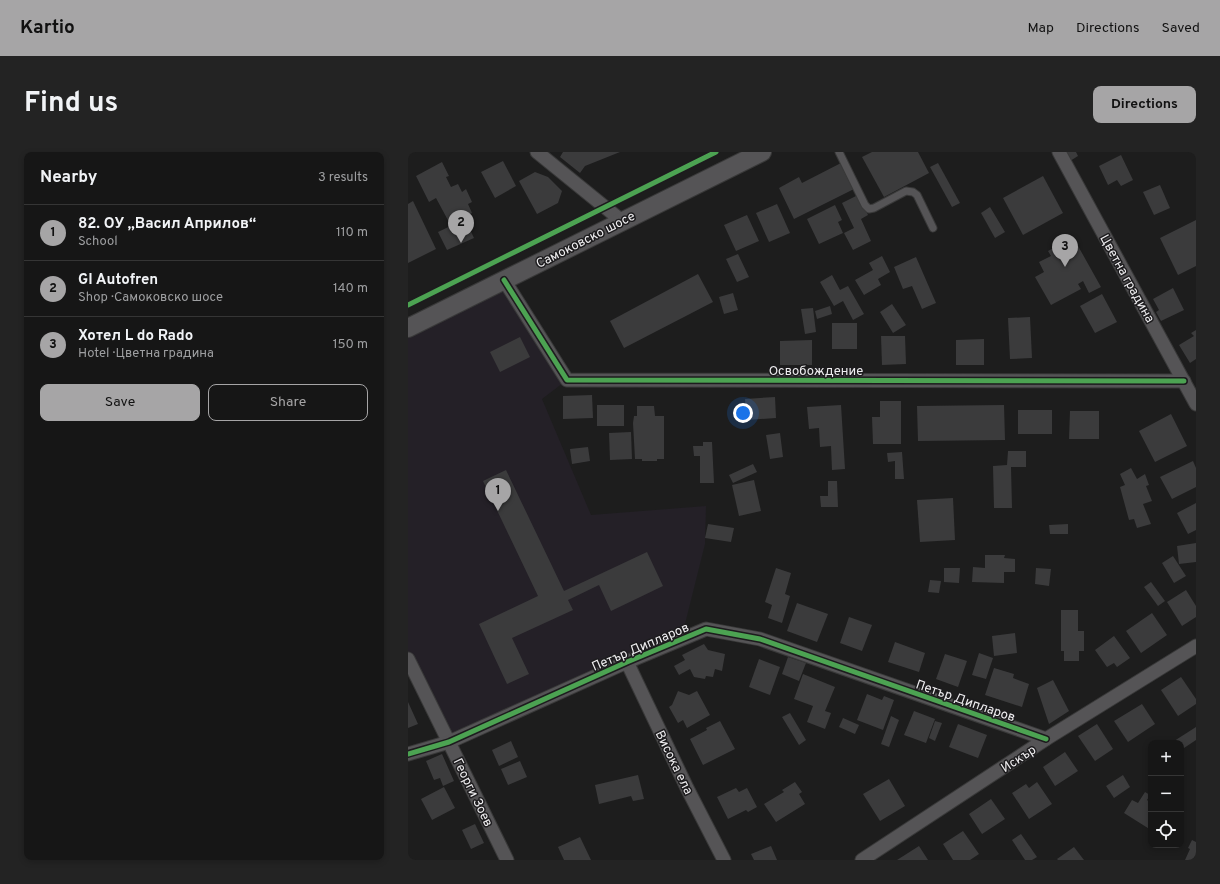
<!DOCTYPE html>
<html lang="en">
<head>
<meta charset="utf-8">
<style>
  body { margin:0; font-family:Overpass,sans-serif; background:#232323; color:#f1f3f6 }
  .controls { position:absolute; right:12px; bottom:12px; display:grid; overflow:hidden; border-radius:8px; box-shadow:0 2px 6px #0003 }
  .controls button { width:36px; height:36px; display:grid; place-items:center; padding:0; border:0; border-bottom:1px solid #353535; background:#161616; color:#f1f3f6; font:20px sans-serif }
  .you { position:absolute; left:335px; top:261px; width:14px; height:14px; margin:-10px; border:3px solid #fff; border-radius:50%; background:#1a73e8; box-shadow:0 0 0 6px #1a73e833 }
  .badge { display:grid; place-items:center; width:26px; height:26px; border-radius:50%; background:#a6a5a6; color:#111; font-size:13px; font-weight:700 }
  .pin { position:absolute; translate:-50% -33px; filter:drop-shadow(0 1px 2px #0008) }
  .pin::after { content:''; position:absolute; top:21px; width:14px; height:12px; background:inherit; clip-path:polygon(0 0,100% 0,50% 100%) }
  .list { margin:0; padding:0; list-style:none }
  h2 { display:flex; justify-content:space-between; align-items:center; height:52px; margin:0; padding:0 16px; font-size:17px }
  h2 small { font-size:13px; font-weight:400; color:#9e9fa1 }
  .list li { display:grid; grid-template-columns:26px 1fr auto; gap:12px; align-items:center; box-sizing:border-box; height:56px; padding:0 16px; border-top:1px solid #353535 }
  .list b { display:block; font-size:15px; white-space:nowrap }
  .list p { margin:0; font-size:13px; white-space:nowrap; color:#9e9fa1 }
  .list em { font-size:13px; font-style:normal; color:#9e9fa1 }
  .actions { display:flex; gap:8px; padding:12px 16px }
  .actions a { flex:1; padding:9px 0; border:1px solid #a6a5a6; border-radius:8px; text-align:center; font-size:14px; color:#a6a5a6 }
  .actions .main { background:#a6a5a6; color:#111 }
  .icon { flex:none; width:22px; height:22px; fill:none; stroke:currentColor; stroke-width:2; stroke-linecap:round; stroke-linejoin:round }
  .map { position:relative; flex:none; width:788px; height:708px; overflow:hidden; border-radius:8px }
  header { display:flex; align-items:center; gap:24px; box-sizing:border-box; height:56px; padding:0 20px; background:#a6a5a6; color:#111 }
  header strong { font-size:19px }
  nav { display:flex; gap:22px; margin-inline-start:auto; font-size:14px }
  .intro { display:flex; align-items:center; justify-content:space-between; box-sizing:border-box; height:96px; padding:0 24px }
  h1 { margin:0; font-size:28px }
  .button { padding:10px 18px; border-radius:8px; background:#a6a5a6; color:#111; font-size:14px; font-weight:700 }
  main { display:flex; gap:24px; padding:0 24px }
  aside { flex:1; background:#161616; border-radius:8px; box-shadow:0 2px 6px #0003 }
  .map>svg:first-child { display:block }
  .built { fill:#242027 }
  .building { fill:#3b3b3c }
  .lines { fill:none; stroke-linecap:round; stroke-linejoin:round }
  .service-casing { stroke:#393939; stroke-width:9 }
  .minor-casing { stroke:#393939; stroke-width:15 }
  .secondary-casing { stroke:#393939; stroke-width:20 }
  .service { stroke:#555456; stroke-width:7 }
  .minor { stroke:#555456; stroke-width:13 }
  .secondary { stroke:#555456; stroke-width:18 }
  .cycleway-casing { stroke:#1d1c1e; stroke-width:8 }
  .cycleway { stroke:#4ca352; stroke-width:5 }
  .labels { text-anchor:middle; stroke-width:3; stroke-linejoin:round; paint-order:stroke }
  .street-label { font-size:13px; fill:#efeef0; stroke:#1d1c1e }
</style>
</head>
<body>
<header>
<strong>Kartio</strong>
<nav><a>Map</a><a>Directions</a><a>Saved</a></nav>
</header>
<div class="intro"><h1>Find us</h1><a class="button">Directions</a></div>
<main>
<aside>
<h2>Nearby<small>3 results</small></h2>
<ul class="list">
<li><span class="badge">1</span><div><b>82. ОУ „Васил Априлов“</b><p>School</p></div><em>110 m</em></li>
<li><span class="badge">2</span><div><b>GI Autofren</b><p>Shop · Самоковско шосе</p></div><em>140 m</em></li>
<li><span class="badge">3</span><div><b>Хотел L do Rado</b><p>Hotel · Цветна градина</p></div><em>150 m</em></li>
</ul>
<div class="actions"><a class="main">Save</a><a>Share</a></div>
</aside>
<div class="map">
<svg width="788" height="708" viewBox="0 0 788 708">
  <rect width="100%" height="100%" fill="#1d1d1d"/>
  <!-- built -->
  <polygon class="built" points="96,128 159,228 134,247 183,363 298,354 297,392 273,488 41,590 0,507 0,176"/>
  <!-- building -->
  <g class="building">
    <polygon points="155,0 212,0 177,14 172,21 152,5"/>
    <polygon points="464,0 510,0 521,21 476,45 454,5"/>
    <polygon points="657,0 668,0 670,4 662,9"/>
    <polygon points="713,3 725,28 713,34 709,28 700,33 691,14"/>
    <polygon points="95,9 108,34 87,46 73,20"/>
    <polygon points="34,10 41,24 38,25 43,35 50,32 54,40 58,37 64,50 60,52 64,61 42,72 28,46 21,50 8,24"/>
    <polygon points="433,11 446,37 386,67 371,36 391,25 394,31"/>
    <polygon points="530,11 552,51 544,55 522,15"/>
    <polygon points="127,20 140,25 154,39 150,51 129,62 111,29"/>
    <polygon points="635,24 655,61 615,83 595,46"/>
    <polygon points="752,33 762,56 746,63 735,40"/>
    <polygon points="450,43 460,63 453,67 463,89 445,98 436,81 446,76 434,51"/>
    <polygon points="5,49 28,97 0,111 0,52"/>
    <polygon points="369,52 382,81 361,90 348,61"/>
    <polygon points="427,53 434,68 430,70 435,81 411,92 399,67"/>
    <polygon points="582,55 597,80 587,86 573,61"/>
    <polygon points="339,63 351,89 328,99 316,73"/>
    <polygon points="57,67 66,86 39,98 30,80"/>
    <polygon points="788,68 788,114 770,123 752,86"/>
    <polygon points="665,85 693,135 681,141 675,129 670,132 673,137 643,153 627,125 636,120 631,110 643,104 640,99"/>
    <polygon points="330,102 341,125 329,130 318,107"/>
    <polygon points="474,104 482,120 470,127 473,133 456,143 447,128 465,118 461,111"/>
    <polygon points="508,105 528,151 514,157 504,134 495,137 486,115"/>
    <polygon points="290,122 305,150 216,196 202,169"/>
    <polygon points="424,123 432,138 440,134 456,162 445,168 435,149 426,154 412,130"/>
    <polygon points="765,136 776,158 753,169 748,160 751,158 745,147"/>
    <polygon points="325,141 330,158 316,162 311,145"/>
    <polygon points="694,142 709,170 687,181 672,154"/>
    <polygon points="484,152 498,173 485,181 472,160"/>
    <polygon points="422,154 424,162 409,167 407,159"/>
    <polygon points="405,156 408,180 397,182 393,157"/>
    <polygon points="622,165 624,206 602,207 600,166"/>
    <rect x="424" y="171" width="25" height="26"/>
    <polygon points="788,178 788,207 782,211 771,193 786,184 783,181"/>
    <polygon points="473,184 497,184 498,212 474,213"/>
    <polygon points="112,185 122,205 92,220 82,200"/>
    <polygon points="576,187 576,213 548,213 548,188"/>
    <polygon points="404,188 404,213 372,213 372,189"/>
    <polygon points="184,243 185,266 155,267 155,244"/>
    <polygon points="367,245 368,266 338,268 337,247"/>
    <polygon points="472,249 493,249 493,292 465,292 464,265 472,265"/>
    <rect x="189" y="253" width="27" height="21"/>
    <polygon points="433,253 437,317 424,318 423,294 412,295 411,276 401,277 399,255"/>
    <polygon points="596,253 597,288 510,289 509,254"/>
    <polygon points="229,254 246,254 247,264 256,264 256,307 249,307 249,309 234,309 234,307 227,307 225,271 226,264 229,264"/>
    <rect x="610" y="258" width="34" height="24"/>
    <polygon points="662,259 691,259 691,287 661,287"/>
    <polygon points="763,262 779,294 747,310 731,279"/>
    <polygon points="223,280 224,307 202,308 201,281"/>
    <polygon points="372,281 375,305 362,307 358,283"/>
    <polygon points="295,290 304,290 306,331 292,331 292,304 286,304 285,294 295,294"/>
    <polygon points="180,295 182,309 164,312 162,297"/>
    <polygon points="600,299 618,299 618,315 603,315 604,356 586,356 585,314 599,313"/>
    <polygon points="494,300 496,327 487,327 487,309 480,310 479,301"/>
    <polygon points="785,309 788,316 788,335 764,347 752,325"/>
    <polygon points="345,312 349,320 325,331 321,323"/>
    <polygon points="723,316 729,327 737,322 741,333 738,334 744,349 735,352 743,372 729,376 726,367 721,368 712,335 717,333 712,322"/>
    <polygon points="98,318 156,439 239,400 255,434 203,459 191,433 160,448 165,458 104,486 121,522 99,532 71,472 130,444 75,329"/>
    <polygon points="346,328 353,359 331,364 324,333"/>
    <polygon points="420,329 429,329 430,355 413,355 412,344 420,344"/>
    <polygon points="545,346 547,388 512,390 509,348"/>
    <polygon points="788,351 788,378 780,382 769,361"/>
    <polygon points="300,372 326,376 323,390 297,386"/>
    <polygon points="660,372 660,382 642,382 641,373"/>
    <polygon points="788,391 788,410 771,412 769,394"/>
    <polygon points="577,403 597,403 596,406 607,407 607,420 596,420 596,431 564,430 565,415 577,416"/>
    <polygon points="765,404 778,424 766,431 754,411"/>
    <polygon points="368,416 383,421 377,442 382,444 374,471 360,466 364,453 357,450"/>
    <polygon points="536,416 552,416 551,431 536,430"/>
    <polygon points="628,416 643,417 641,434 627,432"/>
    <polygon points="522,428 533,429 531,441 520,440"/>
    <polygon points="743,430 757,449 750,454 736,435"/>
    <polygon points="778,438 788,454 788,465 774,474 759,450"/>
    <polygon points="389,451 420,462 409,490 379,479"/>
    <polygon points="653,458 670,458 670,479 676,479 676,499 671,499 671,509 656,509 656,499 653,499"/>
    <polygon points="744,461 759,483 733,501 718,479"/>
    <polygon points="441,465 464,473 454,499 432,491"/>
    <polygon points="607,481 609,501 586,504 584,484"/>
    <polygon points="706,484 722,506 709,515 706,511 699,515 687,498"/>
    <polygon points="487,490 517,501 511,520 480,510"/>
    <polygon points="296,492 300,498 317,502 314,519 307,517 305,525 298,524 297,527 286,525 282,517 271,523 266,514 277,508 274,503"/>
    <polygon points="571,501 585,506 578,527 564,523"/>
    <polygon points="537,502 559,509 550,535 528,527"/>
    <polygon points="380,505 398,511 391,529 374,522"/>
    <polygon points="351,507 372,515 362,543 341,535"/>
    <polygon points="586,516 606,522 605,526 621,532 614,555 577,543"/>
    <polygon points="395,522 427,535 417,559 423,561 417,577 399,570 405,554 386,547"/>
    <polygon points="773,525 788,547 788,552 770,564 753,538"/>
    <polygon points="645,528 661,559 641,572 629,536"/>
    <polygon points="270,539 281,543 289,539 302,563 279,576 275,568 270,571 261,555 264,553"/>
    <polygon points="459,542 474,548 476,544 486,548 475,578 449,568"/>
    <polygon points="0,550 10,572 0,576"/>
    <polygon points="734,552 747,572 720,590 706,569"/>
    <polygon points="506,559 527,567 518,591 496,583"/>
    <polygon points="382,561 398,588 391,593 374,565"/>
    <polygon points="483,564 491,568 481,595 473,592"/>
    <polygon points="435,566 451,573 447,582 431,575"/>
    <polygon points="312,569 327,597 295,613 282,587 299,578 298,576"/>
    <polygon points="527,569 534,571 527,589 521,586"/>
    <polygon points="550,572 579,583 570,606 541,595"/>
    <polygon points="689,572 705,597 687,609 670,584"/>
    <polygon points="788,575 788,588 773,598 773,591 763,591"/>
    <polygon points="103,589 110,605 91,614 84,598"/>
    <polygon points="657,600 670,619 647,634 635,615"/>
    <polygon points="34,602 46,629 35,634 32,626 26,628 18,609"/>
    <polygon points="112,609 119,625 100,633 93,617"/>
    <polygon points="230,623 236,647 225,649 223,644 191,652 187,633"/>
    <polygon points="715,623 722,635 706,646 698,634"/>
    <polygon points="481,627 497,654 472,669 455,642"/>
    <polygon points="387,630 394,640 391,642 397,652 368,670 356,652 376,640 374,638"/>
    <polygon points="629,630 644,652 621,667 604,641 618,632 621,636"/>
    <polygon points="36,635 47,656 24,668 13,647"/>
    <polygon points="328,636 331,640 339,636 349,655 340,660 338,658 320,667 309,645"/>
    <polygon points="737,640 742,643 739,648 743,651 743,678 716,661 724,648 730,651"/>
    <polygon points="583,647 597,667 574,682 561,662"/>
    <polygon points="67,672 76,691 63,697 54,678"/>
    <polygon points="555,679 571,702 562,708 545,708 535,692"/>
    <polygon points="613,682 629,705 624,708 617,708 604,688"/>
    <polygon points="172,685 183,708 156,708 150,695"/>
    <polygon points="784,688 788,690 788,708 777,708 782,697 780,696"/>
    <polygon points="363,694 369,708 346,708 343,702"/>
    <polygon points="511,694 520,708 489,708"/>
    <polygon points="666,695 676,708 650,708 649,707"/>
  </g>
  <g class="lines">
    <defs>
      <polyline id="service" points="431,0 457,53 461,57 466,56 498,39 505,40 509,43 525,76"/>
      <g id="minor">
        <polyline points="129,0 214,69"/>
        <polyline points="651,0 788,252"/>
        <polyline points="96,128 159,228 776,229"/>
        <polyline points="0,507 99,708"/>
        <polyline points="219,510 279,636 316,708"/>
        <polyline points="0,602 41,590 219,510 298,477 352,487 638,587"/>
        <polyline points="454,708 638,587 788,494"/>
      </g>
      <polyline id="secondary" points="0,176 354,0"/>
    </defs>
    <!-- service casing -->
    <use href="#service" class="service-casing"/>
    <!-- minor casing -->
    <use href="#minor" class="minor-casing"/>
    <!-- secondary casing -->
    <use href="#secondary" class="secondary-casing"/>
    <!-- service -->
    <use href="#service" class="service"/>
    <!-- minor -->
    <use href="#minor" class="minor"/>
    <!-- secondary -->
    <use href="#secondary" class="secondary"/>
    <defs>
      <g id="cycleway">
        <polyline points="96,128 159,228 776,229"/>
        <polyline points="0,153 308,0"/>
        <polyline points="0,602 41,590 219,510 298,477 352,487 638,587"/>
      </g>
    </defs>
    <!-- cycleway casing -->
    <use href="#cycleway" class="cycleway-casing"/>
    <!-- cycleway -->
    <use href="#cycleway" class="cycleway"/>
  </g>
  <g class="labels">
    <!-- street labels -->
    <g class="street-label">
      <text transform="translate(177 87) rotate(-27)" y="5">Самоковско шосе</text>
      <text transform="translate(720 126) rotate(61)" y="5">Цветна градина</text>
      <text x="408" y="223">Освобождение</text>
      <text transform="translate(232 494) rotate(-23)" y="5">Петър Дипларов</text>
      <text transform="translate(558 548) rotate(19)" y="5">Петър Дипларов</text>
      <text transform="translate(610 606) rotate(-33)" y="5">Искър</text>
      <text transform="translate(267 610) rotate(64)" y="5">Висока ела</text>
      <text transform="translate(66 640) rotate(64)" y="5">Георги Зоев</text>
    </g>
  </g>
</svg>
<div class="controls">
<button>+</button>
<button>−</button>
<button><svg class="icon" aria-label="locate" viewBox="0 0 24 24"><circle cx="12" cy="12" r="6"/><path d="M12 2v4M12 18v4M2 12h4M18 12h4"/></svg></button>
</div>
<div class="you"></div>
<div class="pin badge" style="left:90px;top:359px">1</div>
<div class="pin badge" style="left:53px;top:91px">2</div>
<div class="pin badge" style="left:657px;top:115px">3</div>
</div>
</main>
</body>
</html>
